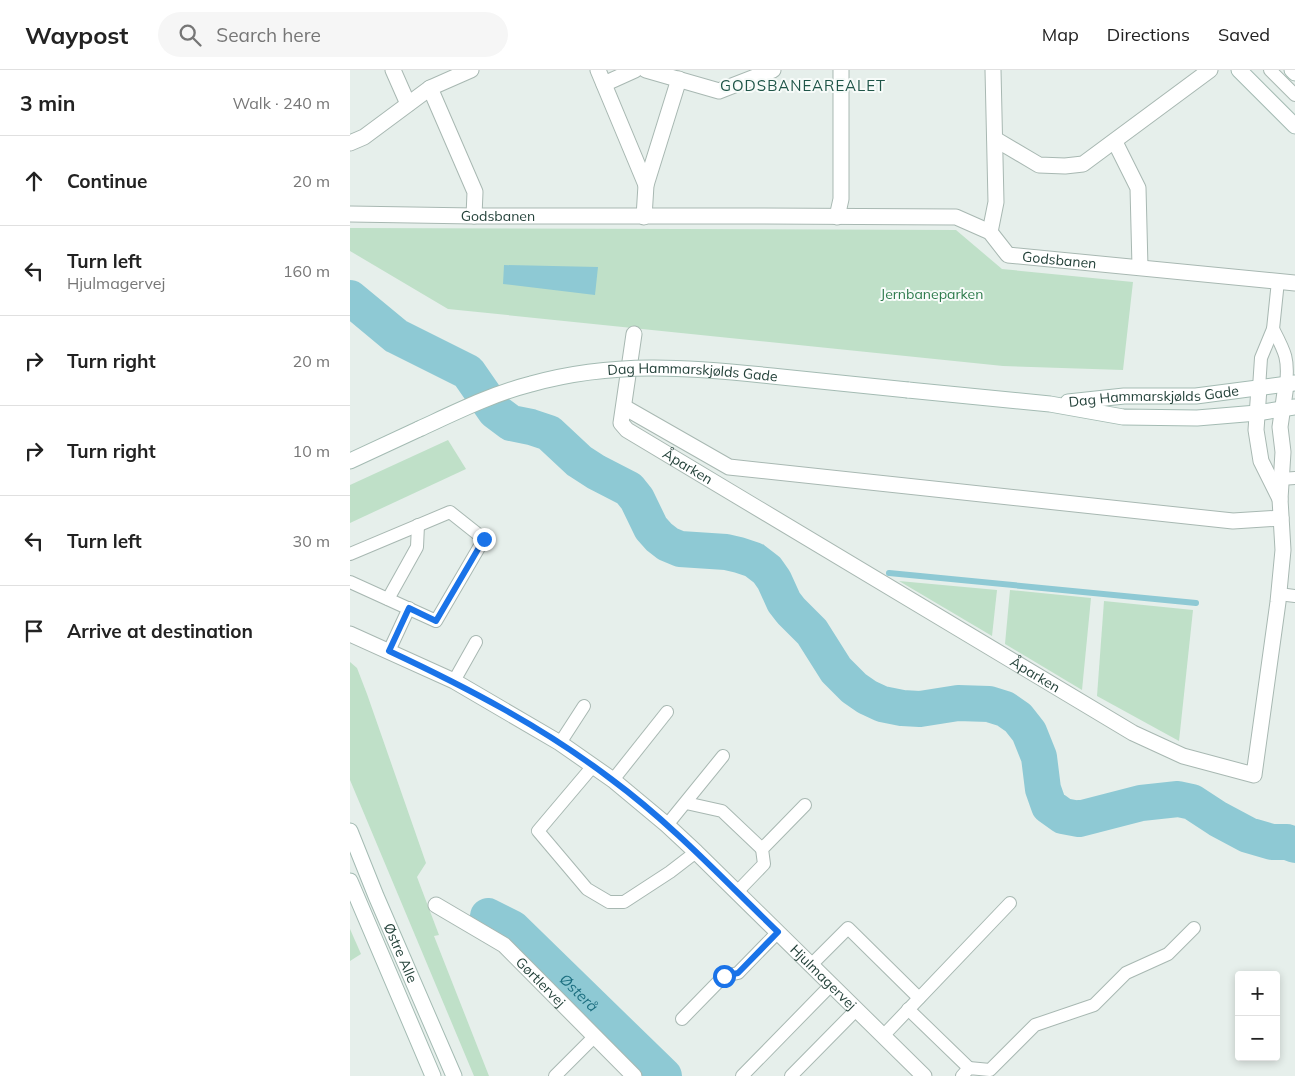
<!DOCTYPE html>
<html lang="en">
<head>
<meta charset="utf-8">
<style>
  body { margin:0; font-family:Mulish,sans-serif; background:#f6f6f6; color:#222 }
  .controls { position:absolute; right:15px; bottom:15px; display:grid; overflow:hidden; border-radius:5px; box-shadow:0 2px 8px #0003 }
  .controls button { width:45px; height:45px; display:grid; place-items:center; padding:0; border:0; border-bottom:1px solid #e0e0e0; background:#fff; color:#222; font:25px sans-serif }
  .stop { position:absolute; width:15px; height:15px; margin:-11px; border:4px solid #1a73e8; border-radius:50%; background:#fff }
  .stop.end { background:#1a73e8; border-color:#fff; box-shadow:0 1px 5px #0008 }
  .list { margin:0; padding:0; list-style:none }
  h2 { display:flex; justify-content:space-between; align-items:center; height:65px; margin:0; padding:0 20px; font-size:21px }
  h2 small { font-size:16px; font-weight:400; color:#767676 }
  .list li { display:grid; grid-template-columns:32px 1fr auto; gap:15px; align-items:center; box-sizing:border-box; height:90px; padding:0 20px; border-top:1px solid #e0e0e0 }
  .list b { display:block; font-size:19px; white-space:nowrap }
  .list p { margin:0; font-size:16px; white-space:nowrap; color:#767676 }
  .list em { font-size:16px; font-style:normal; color:#767676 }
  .icon { flex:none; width:28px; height:28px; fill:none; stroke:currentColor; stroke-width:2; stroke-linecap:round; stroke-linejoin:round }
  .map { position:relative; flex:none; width:945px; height:1006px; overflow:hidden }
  header { display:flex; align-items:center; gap:30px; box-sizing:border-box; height:70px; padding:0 25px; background:#fff; border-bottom:1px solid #e0e0e0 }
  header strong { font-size:24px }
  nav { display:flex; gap:28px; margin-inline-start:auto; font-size:18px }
  .search { width:350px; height:45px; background:#f6f6f6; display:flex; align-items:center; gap:12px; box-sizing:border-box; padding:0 18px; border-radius:28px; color:#767676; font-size:19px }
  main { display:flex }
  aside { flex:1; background:#fff }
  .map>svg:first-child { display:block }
  .green { fill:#bfe0c8 }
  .water { fill:#8ec9d4 }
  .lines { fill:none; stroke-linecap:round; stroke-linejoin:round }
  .stream { stroke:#8ec9d4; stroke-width:6 }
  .river { stroke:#8ec9d4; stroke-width:36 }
  .lane-casing { stroke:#a8b8b2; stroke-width:14 }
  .street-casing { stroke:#a8b8b2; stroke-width:17 }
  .secondary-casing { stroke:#a4bbb3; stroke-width:17 }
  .lane { stroke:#fff; stroke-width:12 }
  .street { stroke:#fff; stroke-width:15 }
  .secondary { stroke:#fff; stroke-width:15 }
  .secondary-bridge-casing { stroke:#a4bbb3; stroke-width:17; stroke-linecap:butt }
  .secondary-bridge { stroke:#fff; stroke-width:15 }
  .route { stroke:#1a73e8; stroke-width:6 }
  .labels { text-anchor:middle; stroke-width:4; stroke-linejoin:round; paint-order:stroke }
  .street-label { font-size:14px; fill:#24423a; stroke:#f7fbf9 }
  .park-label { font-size:14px; fill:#2d7a4b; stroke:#f7fbf9 }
  .neighbourhood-label { font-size:15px; letter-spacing:1px; fill:#1f5548; stroke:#f7fbf9 }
  .water-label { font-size:15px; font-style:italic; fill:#1c6f80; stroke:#f7fbf9 }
</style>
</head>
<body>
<header>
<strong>Waypost</strong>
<div class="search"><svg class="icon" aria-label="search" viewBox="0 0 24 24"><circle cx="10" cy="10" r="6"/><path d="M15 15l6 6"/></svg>Search here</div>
<nav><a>Map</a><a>Directions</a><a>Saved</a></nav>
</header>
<main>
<aside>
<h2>3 min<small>Walk · 240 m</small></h2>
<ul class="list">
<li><svg class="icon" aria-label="ahead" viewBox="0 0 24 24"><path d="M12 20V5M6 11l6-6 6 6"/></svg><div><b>Continue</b></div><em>20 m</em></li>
<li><svg class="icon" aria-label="left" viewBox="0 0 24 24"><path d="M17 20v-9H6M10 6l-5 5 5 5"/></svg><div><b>Turn left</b><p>Hjulmagervej</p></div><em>160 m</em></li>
<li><svg class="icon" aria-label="right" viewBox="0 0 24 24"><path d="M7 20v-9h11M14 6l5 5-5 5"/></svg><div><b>Turn right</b></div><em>20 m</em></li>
<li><svg class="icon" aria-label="right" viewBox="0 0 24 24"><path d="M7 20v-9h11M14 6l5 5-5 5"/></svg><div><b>Turn right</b></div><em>10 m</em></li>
<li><svg class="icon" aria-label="left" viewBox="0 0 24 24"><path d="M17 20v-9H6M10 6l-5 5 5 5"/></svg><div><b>Turn left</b></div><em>30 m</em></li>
<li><svg class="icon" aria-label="arrive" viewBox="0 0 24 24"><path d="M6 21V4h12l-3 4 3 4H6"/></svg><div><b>Arrive at destination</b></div></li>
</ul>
</aside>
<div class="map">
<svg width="945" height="1006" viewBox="0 0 945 1006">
  <rect width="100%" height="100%" fill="#e6efeb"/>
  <!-- green -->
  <g class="green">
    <polygon points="0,158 606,160 652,199 783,212 773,300 653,296 98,239 0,181"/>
    <polygon points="98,370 116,399 0,453 0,415"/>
    <polygon points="549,511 647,520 642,566"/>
    <polygon points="660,520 741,528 732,620 655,574"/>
    <polygon points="754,531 843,540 829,671 747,626"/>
    <polygon points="0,592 7,598 17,624 76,793 67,807 89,865 84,866 139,1006 124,1006 0,710"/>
    <polygon points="0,859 11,884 0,891"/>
  </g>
  <!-- water -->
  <polygon class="water" points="154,195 248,197 245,225 153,214"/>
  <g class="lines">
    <!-- stream -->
    <polyline class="stream" points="539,503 846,533"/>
    <!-- river -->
    <g class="river">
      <polyline points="0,228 46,266 118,302 145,341 161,353 181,357 199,363 229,391 246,402 279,419 287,429 301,458 309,467 318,474 330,479 376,482 389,485 404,490 417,500 424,510 434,532 441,541 462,562 486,600 504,618 517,627 532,634 552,638 570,639 608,633 639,634 655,639 668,648 679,662 689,687 693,719 699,736 713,746 729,749 791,733 828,729 842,732 868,749 898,765 922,772 937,772 945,775"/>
      <path id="s1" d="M 138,846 L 162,858 L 314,1006"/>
    </g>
    <defs>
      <g id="lane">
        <polyline points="920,0 945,25"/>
        <path d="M 923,259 C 935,282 939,289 936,315"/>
        <polyline points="909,318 911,288 923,259 928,211"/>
        <polyline points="931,409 945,408"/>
        <polyline points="0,484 100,442 134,469 86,551 0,512"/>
        <polyline points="929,524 945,526"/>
        <polyline points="38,529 67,477 68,455"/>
        <polyline points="39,581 59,538"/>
        <polyline points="104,611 126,572"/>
        <polyline points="210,673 234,636"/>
        <polyline points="243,696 188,761 237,819 259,832 274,832 320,802 346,782"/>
        <polyline points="263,710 317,642"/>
        <polyline points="336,733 372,741 412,779"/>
        <polyline points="317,755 373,686"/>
        <polyline points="387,822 414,794 412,779 455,735"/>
        <polyline points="461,895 498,858 569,928"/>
        <polyline points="558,939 619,998"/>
        <polyline points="332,949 374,906 388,903 428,862"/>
        <polyline points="533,966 660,833"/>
        <polyline points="205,1006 245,966"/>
        <polyline points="392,1006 481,915"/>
        <polyline points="441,1006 506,940"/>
        <polyline points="612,1006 619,998 640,1000 685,955 744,935 776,903 818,884 844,858"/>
      </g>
      <g id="street">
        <polyline points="43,0 58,34"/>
        <polyline points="248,0 296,115"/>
        <polyline points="296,0 369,21 423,0"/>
        <polyline points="254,14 285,0"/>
        <polyline points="80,18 125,122 124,146"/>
        <polyline points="645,69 689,95 715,96 733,94 860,0"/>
        <polyline points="765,72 788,118 790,197"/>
        <polyline points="0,73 14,67 80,18 121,0"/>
        <path id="s2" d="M 0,144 L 124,146 L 414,146 L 606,147 L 640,162 L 658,185 L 945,213"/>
        <polyline points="294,147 296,115 329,9"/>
        <polyline points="487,147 491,129 491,0"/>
        <polyline points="640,162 646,132 643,0"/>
        <path id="s3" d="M 284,264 L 271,353 L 277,360 L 783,663 L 833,686 L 904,705 L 928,532 L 933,480 L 930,429 L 933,382 L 930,357 L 936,315"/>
        <polyline points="909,318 906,360 911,391 930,429"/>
        <polyline points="274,337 379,397 883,451 931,448"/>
        <path id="s4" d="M 0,564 L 104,611 L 210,673 L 263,710 L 317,755 L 346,782 L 574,1006"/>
        <path id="s5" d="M 86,835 L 154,875 L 284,1006"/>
      </g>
      <g id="secondary">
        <polyline points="889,0 945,56"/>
        <polyline points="942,0 945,3"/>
        <polyline points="558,320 700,334 773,347 847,348 907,343 945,337"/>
        <path id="s6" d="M 718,332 L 774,326 L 846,326 L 945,313"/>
        <polyline points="0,391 69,359"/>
        <path id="s7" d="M 0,761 L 26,826 L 104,1006"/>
        <polyline points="0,811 83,1006"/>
      </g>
    </defs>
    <!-- lane casing -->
    <use href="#lane" class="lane-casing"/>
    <!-- street casing -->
    <use href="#street" class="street-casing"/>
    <!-- secondary casing -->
    <use href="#secondary" class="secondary-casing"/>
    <!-- lane -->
    <use href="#lane" class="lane"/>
    <!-- street -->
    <use href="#street" class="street"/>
    <!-- secondary -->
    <use href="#secondary" class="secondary"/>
    <defs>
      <g id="secondary-bridge">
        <path id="s8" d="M 69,359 C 106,342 142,324 181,314 C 263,291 339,297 422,306 C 467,311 512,315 558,320"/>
      </g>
    </defs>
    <!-- secondary-bridge casing -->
    <use href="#secondary-bridge" class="secondary-bridge-casing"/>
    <!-- secondary-bridge -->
    <use href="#secondary-bridge" class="secondary-bridge"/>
  </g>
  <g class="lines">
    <!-- route -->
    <path class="route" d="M 134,469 L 86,551 L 59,538 L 39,581 C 116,617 193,657 261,709 C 322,754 374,810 428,862 L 388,903 L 374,906"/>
  </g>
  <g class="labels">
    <!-- street labels -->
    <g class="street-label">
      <text dy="5" stroke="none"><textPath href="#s2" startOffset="148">Godsbanen</textPath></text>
      <text dy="5" stroke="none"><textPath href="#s2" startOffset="724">Godsbanen</textPath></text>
      <text dy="5" stroke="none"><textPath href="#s8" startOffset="284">Dag Hammarskjølds Gade</textPath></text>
      <text dy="5" stroke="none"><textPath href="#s6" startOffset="86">Dag Hammarskjølds Gade</textPath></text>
      <text dy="5" stroke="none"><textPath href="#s3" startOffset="170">Åparken</textPath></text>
      <text dy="5" stroke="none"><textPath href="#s3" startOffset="575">Åparken</textPath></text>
      <text dy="5" stroke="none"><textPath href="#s7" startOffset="132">Østre Alle</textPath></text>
      <text dy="5" stroke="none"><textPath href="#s4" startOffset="590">Hjulmagervej</textPath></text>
      <text dy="5" stroke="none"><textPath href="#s5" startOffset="131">Gørtlervej</textPath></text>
    </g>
    <!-- park labels -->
    <g class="park-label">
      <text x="582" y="229">Jernbaneparken</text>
    </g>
    <!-- neighbourhood labels -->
    <g class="neighbourhood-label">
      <text x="453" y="21">GODSBANEAREALET</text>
    </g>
    <!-- water labels -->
    <g class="water-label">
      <text dy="5" stroke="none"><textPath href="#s1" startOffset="120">Østerå</textPath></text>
    </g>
  </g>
</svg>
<div class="controls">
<button>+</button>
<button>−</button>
</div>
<div class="stop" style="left:374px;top:906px"></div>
<div class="stop end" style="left:134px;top:469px"></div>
</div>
</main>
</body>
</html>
